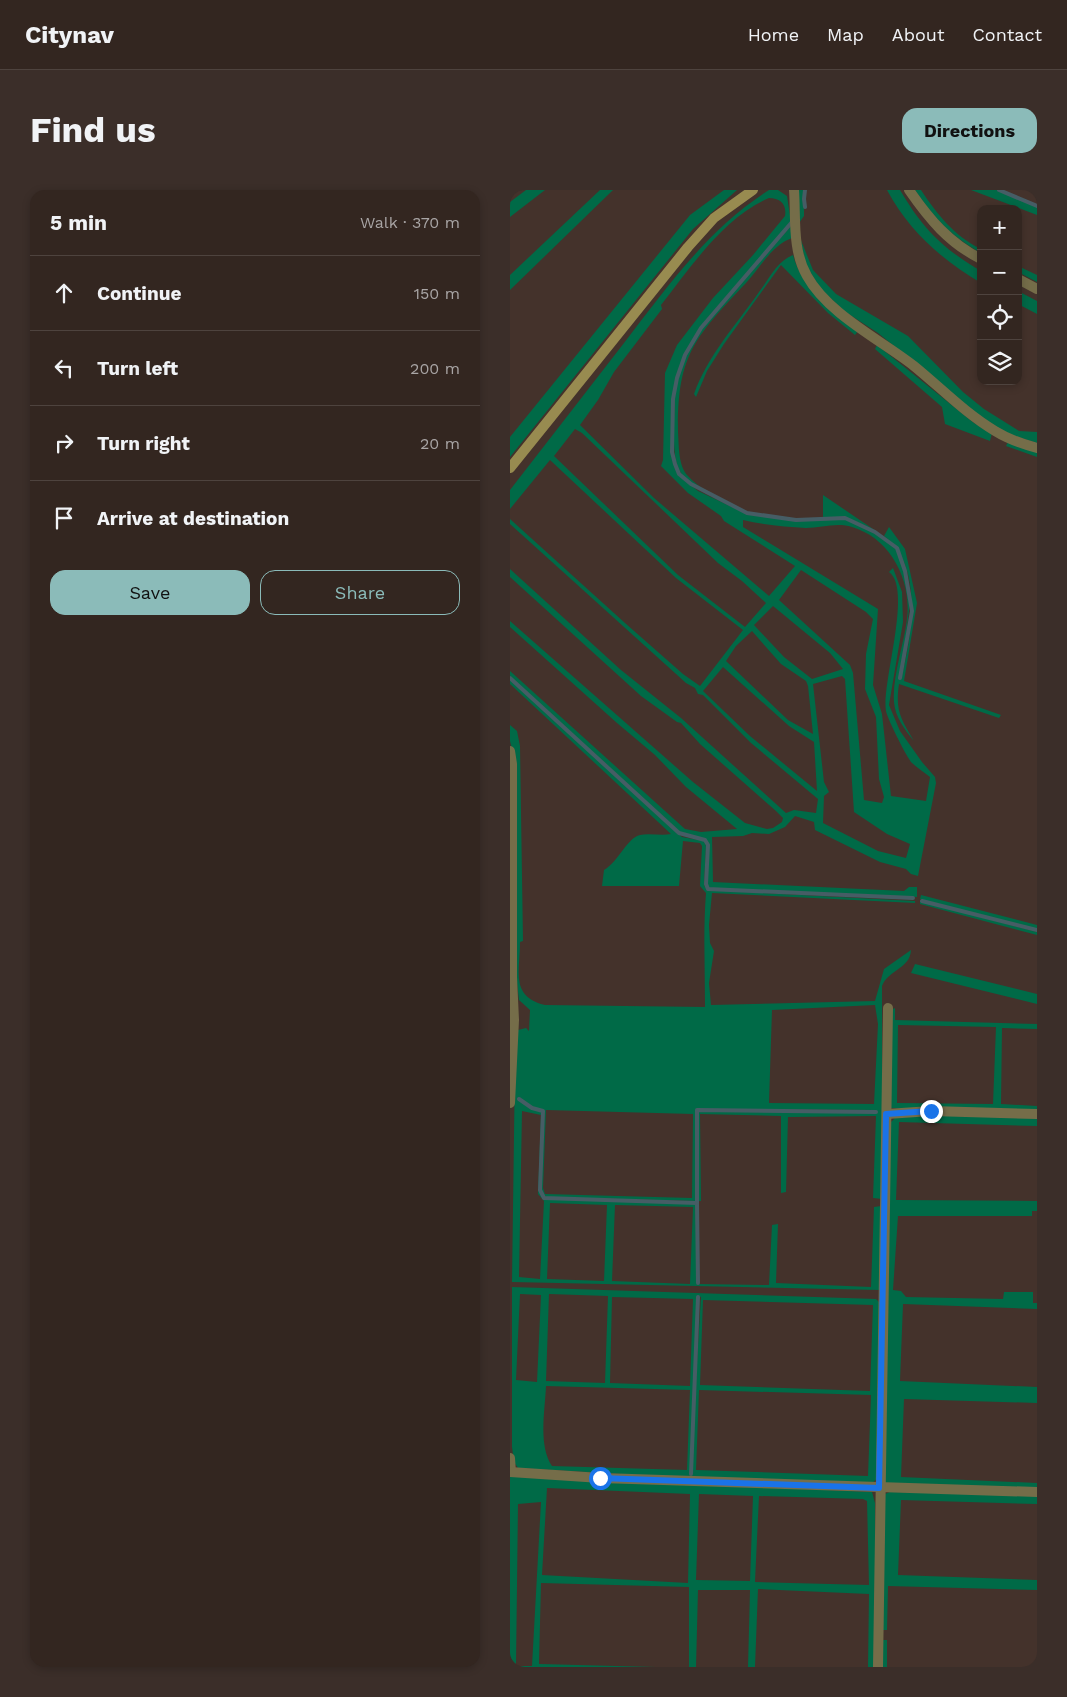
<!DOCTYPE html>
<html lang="en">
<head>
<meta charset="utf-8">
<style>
  body { margin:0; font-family:"Work Sans",sans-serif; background:#3b2e29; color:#f1f3f6 }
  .controls { position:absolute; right:15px; top:15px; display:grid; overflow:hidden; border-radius:10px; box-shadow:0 2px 8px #0003 }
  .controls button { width:45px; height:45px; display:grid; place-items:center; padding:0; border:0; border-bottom:1px solid #4e433e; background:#332620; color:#f1f3f6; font:25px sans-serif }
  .stop { position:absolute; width:15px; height:15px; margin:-11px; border:4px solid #1a73e8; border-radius:50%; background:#fff }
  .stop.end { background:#1a73e8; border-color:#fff; box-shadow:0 1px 5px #0008 }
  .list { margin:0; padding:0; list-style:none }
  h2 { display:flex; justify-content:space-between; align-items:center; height:65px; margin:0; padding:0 20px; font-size:21px }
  h2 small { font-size:16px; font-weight:400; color:#a9a5a5 }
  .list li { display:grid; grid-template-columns:32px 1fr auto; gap:15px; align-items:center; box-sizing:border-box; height:75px; padding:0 20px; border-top:1px solid #4e433e }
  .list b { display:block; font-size:19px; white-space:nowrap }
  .list em { font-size:16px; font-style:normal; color:#a9a5a5 }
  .actions { display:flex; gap:10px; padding:15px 20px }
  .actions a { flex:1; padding:11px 0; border:1px solid #8bbbb9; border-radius:15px; text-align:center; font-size:18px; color:#8bbbb9 }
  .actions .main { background:#8bbbb9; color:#111 }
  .icon { flex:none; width:28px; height:28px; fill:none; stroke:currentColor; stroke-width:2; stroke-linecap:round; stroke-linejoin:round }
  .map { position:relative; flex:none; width:527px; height:1477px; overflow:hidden; border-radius:15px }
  header { display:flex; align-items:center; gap:30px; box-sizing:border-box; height:70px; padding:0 25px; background:#332620; border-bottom:1px solid #4e433e }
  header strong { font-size:24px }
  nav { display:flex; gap:28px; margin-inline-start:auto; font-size:18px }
  .intro { display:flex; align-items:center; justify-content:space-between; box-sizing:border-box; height:120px; padding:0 30px }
  h1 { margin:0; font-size:35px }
  .button { padding:12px 22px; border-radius:15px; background:#8bbbb9; color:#111; font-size:18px; font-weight:700 }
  main { display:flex; gap:30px; padding:0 30px }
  aside { flex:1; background:#332620; border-radius:15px; box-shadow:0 2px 8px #0003 }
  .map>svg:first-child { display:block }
  .green { fill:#006a47; fill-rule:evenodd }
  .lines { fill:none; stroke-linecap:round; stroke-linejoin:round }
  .stream { stroke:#465d65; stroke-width:4 }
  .minor { stroke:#756d49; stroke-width:10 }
  .secondary { stroke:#988b50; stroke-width:10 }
  .route { stroke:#1a73e8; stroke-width:6 }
</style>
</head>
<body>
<header>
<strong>Citynav</strong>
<nav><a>Home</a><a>Map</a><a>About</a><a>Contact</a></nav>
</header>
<div class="intro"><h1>Find us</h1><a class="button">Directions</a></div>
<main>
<aside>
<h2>5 min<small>Walk · 370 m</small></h2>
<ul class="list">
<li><svg class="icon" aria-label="ahead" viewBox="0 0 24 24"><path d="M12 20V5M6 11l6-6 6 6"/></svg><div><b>Continue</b></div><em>150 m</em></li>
<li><svg class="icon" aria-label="left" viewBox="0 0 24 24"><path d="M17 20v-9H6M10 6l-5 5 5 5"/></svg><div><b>Turn left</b></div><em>200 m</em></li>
<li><svg class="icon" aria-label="right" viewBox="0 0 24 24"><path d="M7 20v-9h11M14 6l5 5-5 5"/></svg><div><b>Turn right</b></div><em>20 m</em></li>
<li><svg class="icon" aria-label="arrive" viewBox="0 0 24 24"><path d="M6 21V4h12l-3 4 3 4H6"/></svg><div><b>Arrive at destination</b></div></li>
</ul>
<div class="actions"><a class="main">Save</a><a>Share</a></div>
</aside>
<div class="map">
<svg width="527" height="1477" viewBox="0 0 527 1477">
  <rect width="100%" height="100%" fill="#44322b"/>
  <!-- green -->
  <g class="green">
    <polygon points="16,0 35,0 0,27 0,12"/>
    <polygon points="90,0 103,0 0,100 0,85"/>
    <polygon points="214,0 227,0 183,39 0,267 0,247 180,25"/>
    <path d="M 259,0 L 268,0 L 277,6 L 281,32 L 190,137 L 174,165 L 166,187 L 163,209 L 161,262 L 164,274 L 168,285 L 188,301 L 237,324 L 286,331 L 335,329 L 365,343 L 386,358 L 391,368 L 400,411 L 391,489 C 402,446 414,376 374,346 L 379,337 L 395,359 L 407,413 L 394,491 L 491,525 L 489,528 L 389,494 C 385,521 391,529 404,551 C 395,540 385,527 384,512 C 382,487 394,454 397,429 C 402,390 380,348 342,337 C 327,332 311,338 296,338 C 276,337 253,335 233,330 L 233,337 L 368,419 L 363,495 L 372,524 L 381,606 L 416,611 L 420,587 C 414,582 407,578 402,573 C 397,568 377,528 376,521 C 371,494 403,399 379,382 L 383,378 L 392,402 L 393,432 L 379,515 L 390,541 L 412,572 L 425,587 L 426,593 L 408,686 L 401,684 L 396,679 L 370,672 L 305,640 L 304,632 L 285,626 L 275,637 L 259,644 L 242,643 L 233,646 L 202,647 L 203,692 L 394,701 L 399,697 L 407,697 L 407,707 L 199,698 L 197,694 L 198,655 L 196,650 L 170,642 L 0,486 L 0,481 L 175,639 L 191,642 L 227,639 L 176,597 L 145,565 L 107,533 L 0,437 L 0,431 L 183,592 L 235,633 L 257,639 L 263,638 L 272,632 L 273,628 L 266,621 L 190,554 L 171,533 L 167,532 L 131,506 L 0,387 L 0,379 L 111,480 L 171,528 L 276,623 L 284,620 L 306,623 L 308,609 L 241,553 L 193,505 L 188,504 L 185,498 L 176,493 L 0,334 L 0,329 L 115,433 L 173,484 L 190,496 L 233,440 L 166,388 L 40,270 L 0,319 L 0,300 C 38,251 76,202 114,153 C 158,96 198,39 259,0 ZM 259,8 C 270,8 277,14 275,26 L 243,65 L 203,108 L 167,155 L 155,183 L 153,270 L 151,276 L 178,303 L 211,326 L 214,331 L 285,376 L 259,406 L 144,308 L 70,235 L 88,210 L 104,182 L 152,119 L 151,115 C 181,77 213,28 259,8 ZM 65,239 L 72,243 L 208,373 L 232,391 L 256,413 L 235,437 L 168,385 L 44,266 ZM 291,380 L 356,422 L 363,429 L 356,464 L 355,499 L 366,527 L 369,589 L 374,607 L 372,613 L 354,610 L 343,483 L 340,475 L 269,410 ZM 263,416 L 320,463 L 333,479 L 302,489 L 274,467 L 244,435 ZM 242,441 L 271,474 L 296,491 L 298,496 L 303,544 L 278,530 L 216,471 L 226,456 ZM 213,477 L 279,536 L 304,552 L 307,601 L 240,546 L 193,501 ZM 332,486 L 335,489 L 344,622 L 377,644 L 400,654 L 396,668 L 368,661 L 313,633 L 314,606 L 319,602 L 314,592 L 303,494 Z"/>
    <polygon points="289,0 294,0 294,26 289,33"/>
    <path d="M 377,0 L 390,0 C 413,39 432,58 471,81 L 471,93 C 432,70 399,41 377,0 Z"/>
    <path d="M 405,0 L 411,0 C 427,24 444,46 471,59 L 471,63 C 442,47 423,27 405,0 Z"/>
    <polygon points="461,0 487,0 527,17 527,25"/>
    <path d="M 281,36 L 282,48 C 262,55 250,78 236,93 C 185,147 167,165 168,242 C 169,255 168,276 178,286 C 188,298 206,306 218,314 C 167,287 163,289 164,229 C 165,215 164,201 168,187 C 180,141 224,99 255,64 C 263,54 273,46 281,36 Z"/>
    <polygon points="290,48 303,80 326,104 398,146 453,202 474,219 509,241 527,242 527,253 498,244 483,237 368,143 334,121 310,98 296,75"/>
    <path d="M 283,65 C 292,99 322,118 348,141 L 345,145 L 318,123 L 271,75 L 214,154 L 197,181 L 186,207 L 184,204 C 198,165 226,135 249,102 C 259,89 267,71 283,65 Z"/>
    <polygon points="508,76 527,85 527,92 508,82"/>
    <polygon points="508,101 527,111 527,124 508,114"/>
    <polygon points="367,155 464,233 482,243 480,251 435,234 432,217 365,159"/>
    <polygon points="498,252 527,262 527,267 496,256"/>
    <polygon points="313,305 366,341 336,327 313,328"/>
    <path d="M 0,490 L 172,647 L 194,651 L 196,656 L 194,695 L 197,700 L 405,711 L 405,713 L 202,703 L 199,735 L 200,753 L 204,761 L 199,793 L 201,815 L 365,811 L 374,779 L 401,760 C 400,779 379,779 372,796 L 372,1009 L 363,1008 L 366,926 L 278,927 L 276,1002 L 271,1003 L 271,926 L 190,924 L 191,1011 L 188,1011 L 188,921 L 366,923 L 366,920 L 186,919 L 186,1011 L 37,1007 L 33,1005 L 31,999 L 34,920 L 23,917 L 9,907 L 8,910 L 32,922 L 31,1006 L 39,1009 L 186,1013 L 188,1094 L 259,1095 L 262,1035 L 268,1034 L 266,1093 L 361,1097 L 364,1017 L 371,1016 L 370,1100 L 2,1092 L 5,872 L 8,840 L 16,838 L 19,841 L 20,820 L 9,810 L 7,793 L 4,567 L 0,551 L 0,535 L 7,541 L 10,556 L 13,751 L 10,752 C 10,782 0,806 35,815 L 195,817 C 195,779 193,741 196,703 L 190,696 L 192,656 L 190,653 L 173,651 L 169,696 L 92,696 L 94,680 C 109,671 117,648 130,645 C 139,643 152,646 161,644 L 0,494 ZM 365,815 L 368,834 L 364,914 L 259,913 L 262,820 ZM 36,920 L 183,924 L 182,1008 L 35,1004 L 33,998 ZM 12,921 L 31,925 L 28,1004 L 34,1011 L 30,1089 L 9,1087 ZM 40,1013 L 97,1015 L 94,1091 L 37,1089 ZM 105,1015 L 183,1017 L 180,1094 L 102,1091 Z"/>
    <polygon points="411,705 527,735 527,739 410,709"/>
    <polygon points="410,711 527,742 527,745 410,714"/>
    <polygon points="405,774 527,804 527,814 401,783"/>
    <path d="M 385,818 L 385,830 L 527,834 L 527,839 L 492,838 L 491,914 L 527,916 L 527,922 L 381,918 L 381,820 ZM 388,835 L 486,837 L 483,914 L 387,913 Z"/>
    <polygon points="422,925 527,927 527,936 389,932 386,1010 527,1011 527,1021 522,1021 522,1026 388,1026 383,1100 391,1101 396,1107 493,1109 494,1102 523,1102 523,1113 527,1113 527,1119 393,1114 390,1191 527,1197 527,1213 394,1209 391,1287 527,1293 527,1299 380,1295 373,1291 380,933 387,926"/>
    <path d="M 2,1097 L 366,1109 L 369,1112 L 367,1289 L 362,1293 L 180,1288 L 8,1278 L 4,1272 L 2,1257 ZM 10,1104 L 31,1105 L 27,1192 L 6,1190 ZM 39,1104 L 98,1106 L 95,1193 L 36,1191 ZM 188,1106 L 191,1107 L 180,1285 ZM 102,1107 L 183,1109 L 180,1196 L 100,1193 ZM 193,1110 L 363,1115 L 360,1201 L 190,1195 ZM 36,1196 L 180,1200 L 177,1280 L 42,1276 C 28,1255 35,1221 36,1196 ZM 189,1200 L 361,1205 L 358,1286 L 186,1280 Z"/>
    <path d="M 0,1286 L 362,1302 L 365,1313 L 366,1477 L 358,1477 L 359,1404 L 248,1399 L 245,1477 L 238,1477 L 240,1400 L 188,1400 L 186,1477 L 179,1477 L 179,1397 L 31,1393 L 29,1474 L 146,1477 L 0,1477 ZM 37,1298 L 180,1304 L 178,1393 L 32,1385 ZM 189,1304 L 243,1306 L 240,1391 L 186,1390 ZM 249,1306 L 353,1309 L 357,1311 L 359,1395 L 245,1392 ZM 31,1312 L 22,1476 L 6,1476 L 8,1314 Z"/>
    <polygon points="380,1302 527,1304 527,1314 391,1310 388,1385 527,1390 527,1400 378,1396 377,1440 371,1440 375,1304"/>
    <rect x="371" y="1450" width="6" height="27"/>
  </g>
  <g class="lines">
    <!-- stream -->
    <g class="stream">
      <polyline points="295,0 294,9 295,17"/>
      <polyline points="489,0 527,16"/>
      <polyline points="282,32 191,138 175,165 167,188 163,209 162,262 165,274 169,284 181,294 237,323 286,330 335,328 365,342 387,358 395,381 402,421 390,488"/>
      <polyline points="0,488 169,643 195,650 198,655 196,694 198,699 403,708"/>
      <polyline points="412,711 527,740"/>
      <polyline points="9,909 22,918 33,921 30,1000 34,1008 187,1013 188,1093"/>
      <polyline points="187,1013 187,920 366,922"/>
      <polyline points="181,1284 188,1107"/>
    </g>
    <!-- minor -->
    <g class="minor">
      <path d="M 284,0 C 286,28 282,60 297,86 C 318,124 371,150 404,176 C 431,198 455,223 485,241 C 498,249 512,254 527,258"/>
      <path d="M 399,0 C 419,29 439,53 471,69"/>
      <polyline points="508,89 527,99"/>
      <polyline points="0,561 2,574 2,787 4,830 0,913"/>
      <polyline points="377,924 421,921 527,924"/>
      <polyline points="0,1268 1,1282"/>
      <polyline points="0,1282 91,1288 527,1302"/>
      <polyline points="368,1477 378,818"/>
    </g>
    <!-- secondary -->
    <polyline class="secondary" points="0,278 178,57 204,28 243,0"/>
  </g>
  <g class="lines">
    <!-- route -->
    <polyline class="route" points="90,1288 369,1298 376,924 421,921"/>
  </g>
</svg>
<div class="controls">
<button>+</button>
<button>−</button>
<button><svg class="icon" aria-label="locate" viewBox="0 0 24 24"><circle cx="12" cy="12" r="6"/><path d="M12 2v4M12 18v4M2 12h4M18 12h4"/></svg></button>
<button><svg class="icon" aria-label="layers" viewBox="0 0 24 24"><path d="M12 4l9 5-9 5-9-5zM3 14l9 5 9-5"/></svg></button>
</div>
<div class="stop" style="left:90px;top:1288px"></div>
<div class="stop end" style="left:421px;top:921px"></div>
</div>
</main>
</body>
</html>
